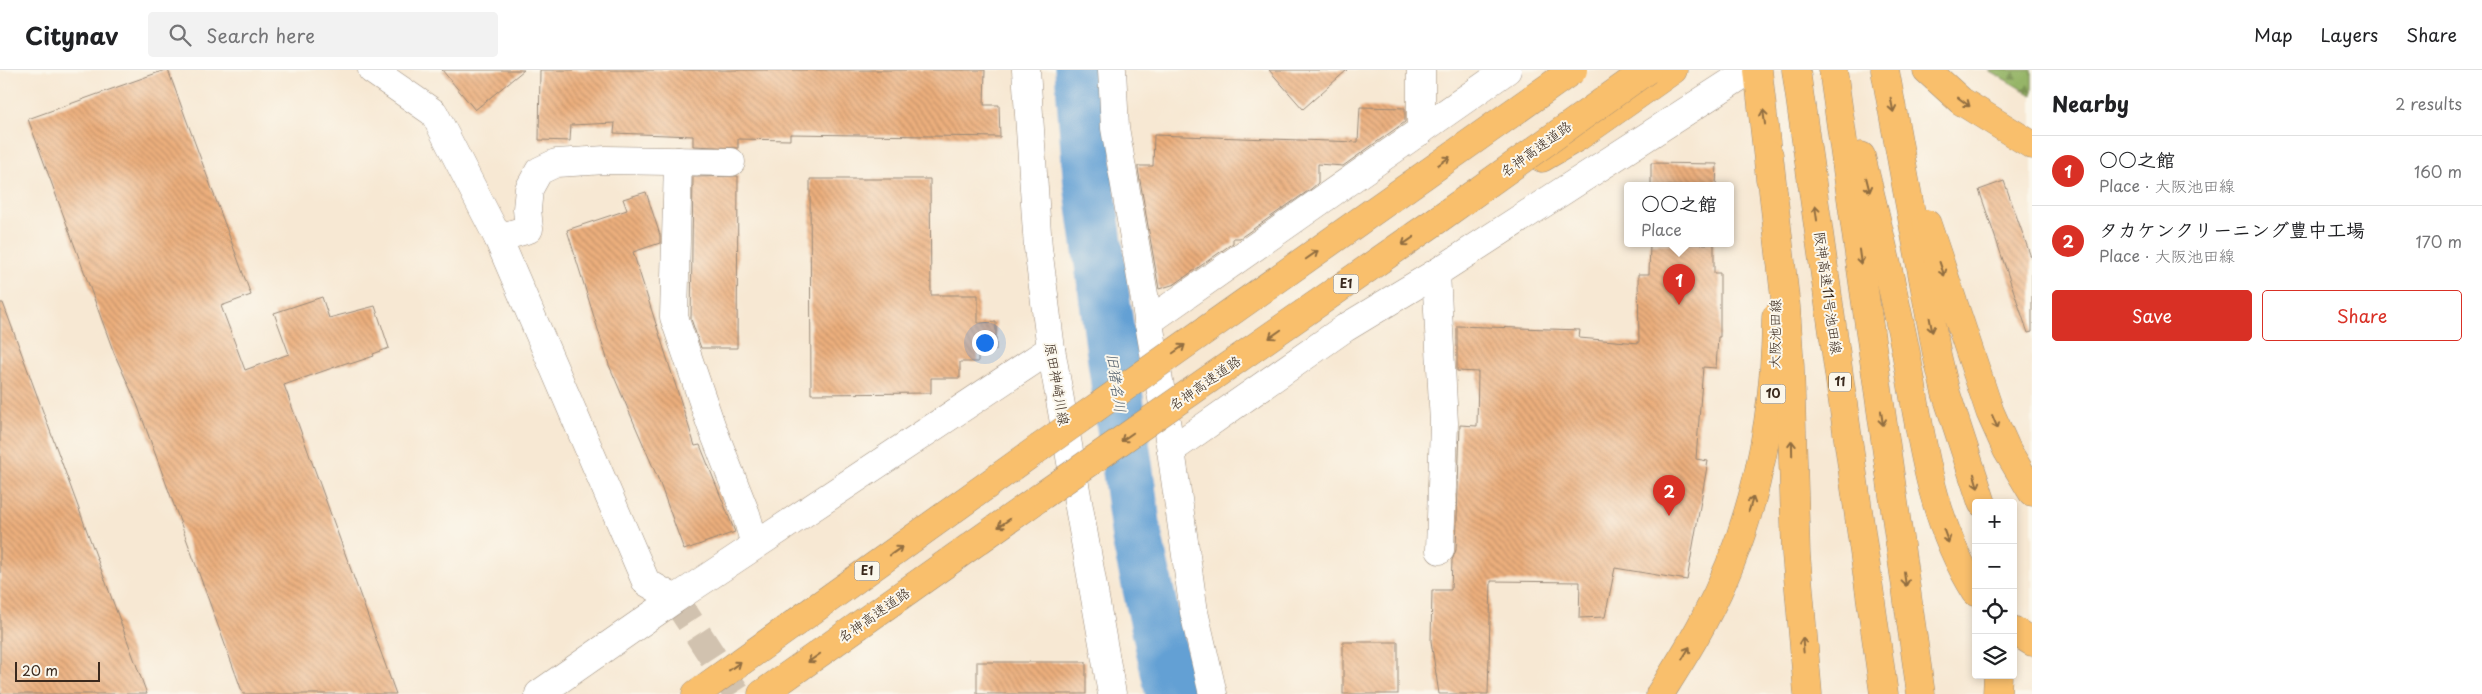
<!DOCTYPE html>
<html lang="en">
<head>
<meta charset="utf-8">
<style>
  body { margin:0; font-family:"Playpen Sans","Klee One",sans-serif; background:#f2f2f2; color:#202124 }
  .controls { position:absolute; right:15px; bottom:15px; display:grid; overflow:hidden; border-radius:5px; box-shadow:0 2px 8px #0003 }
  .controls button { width:45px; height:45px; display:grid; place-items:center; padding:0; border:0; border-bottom:1px solid #e0e0e0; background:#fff; color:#202124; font:25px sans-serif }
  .scale { position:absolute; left:15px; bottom:12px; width:85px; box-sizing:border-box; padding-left:5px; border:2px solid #3b2a1e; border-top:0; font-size:14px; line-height:18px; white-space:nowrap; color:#3b2a1e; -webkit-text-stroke:4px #fbf7ec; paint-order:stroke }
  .you { position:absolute; left:984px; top:272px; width:18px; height:18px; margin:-12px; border:4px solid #fff; border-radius:50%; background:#1a73e8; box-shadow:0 0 0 8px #1a73e833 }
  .badge { display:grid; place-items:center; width:32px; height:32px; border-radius:50%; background:#d93025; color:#fff; font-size:16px; font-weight:700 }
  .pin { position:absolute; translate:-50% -41px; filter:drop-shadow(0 1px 2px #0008) }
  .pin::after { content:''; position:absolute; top:26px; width:18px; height:15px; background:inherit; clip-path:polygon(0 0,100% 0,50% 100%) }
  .popup { position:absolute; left:1624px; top:112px; width:110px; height:65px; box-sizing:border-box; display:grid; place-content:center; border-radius:5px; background:#fff; filter:drop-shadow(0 1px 4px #0005); font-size:16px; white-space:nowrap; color:#757577 }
  .popup b { font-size:19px; color:#202124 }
  .popup::after { content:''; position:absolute; left:50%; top:100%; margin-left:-10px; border:10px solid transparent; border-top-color:#fff }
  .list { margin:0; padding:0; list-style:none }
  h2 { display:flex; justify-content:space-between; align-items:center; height:65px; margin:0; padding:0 20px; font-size:21px }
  h2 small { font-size:16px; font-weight:400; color:#757577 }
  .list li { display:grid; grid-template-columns:32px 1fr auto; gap:15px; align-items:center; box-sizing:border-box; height:70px; padding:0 20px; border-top:1px solid #e0e0e0 }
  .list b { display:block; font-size:19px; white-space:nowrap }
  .list p { margin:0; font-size:16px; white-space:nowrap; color:#757577 }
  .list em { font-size:16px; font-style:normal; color:#757577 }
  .actions { display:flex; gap:10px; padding:15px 20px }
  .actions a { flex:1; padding:11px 0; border:1px solid #d93025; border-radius:5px; text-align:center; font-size:18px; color:#d93025 }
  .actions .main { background:#d93025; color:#fff }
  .icon { flex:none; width:28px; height:28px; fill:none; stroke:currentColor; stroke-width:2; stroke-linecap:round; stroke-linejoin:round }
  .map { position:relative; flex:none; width:2032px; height:624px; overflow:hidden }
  header { display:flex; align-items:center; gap:30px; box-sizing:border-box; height:70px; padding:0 25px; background:#fff; border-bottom:1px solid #e0e0e0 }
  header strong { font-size:24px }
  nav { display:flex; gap:28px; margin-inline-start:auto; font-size:18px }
  .search { width:350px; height:45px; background:#f2f2f2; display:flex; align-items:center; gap:12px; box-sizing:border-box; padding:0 18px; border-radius:5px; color:#757577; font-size:19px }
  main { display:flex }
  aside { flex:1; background:#fff }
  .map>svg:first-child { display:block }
  .forest { fill:url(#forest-firs); stroke:#687042 }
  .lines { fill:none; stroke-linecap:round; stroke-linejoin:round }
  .river { stroke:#63a0d4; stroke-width:51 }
  .building { fill:url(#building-back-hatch) }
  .minor-tunnel { stroke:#d1c2af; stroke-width:28; stroke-dasharray:28 14; stroke-linecap:butt }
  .minor-casing { stroke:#998978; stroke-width:29 }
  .major-casing { stroke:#998978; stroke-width:29 }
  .highway-casing { stroke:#998978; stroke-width:29 }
  .minor { stroke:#fff; stroke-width:28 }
  .major { stroke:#f9bf6c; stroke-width:28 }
  .highway { stroke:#f9bf6c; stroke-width:28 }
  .highway-bridge-casing { stroke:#998978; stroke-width:29; stroke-linecap:butt }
  .highway-bridge { stroke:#f9bf6c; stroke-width:28 }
  .oneway { stroke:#906d41 }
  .labels { text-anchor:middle; stroke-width:4; stroke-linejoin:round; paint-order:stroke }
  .shield { fill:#fbf7ec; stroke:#75685c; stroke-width:1 }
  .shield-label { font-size:12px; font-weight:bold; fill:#3b2a1e }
  .street-label { font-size:14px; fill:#3b2a1e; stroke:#fbf7ec }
  .water-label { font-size:15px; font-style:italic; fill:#4b5967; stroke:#fbf7ec }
</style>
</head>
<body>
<header>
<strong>Citynav</strong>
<div class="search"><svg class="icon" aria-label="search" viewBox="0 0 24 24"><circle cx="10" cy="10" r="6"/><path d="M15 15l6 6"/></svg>Search here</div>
<nav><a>Map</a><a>Layers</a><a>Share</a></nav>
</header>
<main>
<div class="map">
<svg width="2032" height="624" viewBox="0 0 2032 624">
  <defs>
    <pattern id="forest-firs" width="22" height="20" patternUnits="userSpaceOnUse" patternTransform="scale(1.25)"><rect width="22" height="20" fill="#96b567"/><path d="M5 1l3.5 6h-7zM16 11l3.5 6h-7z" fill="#7c9354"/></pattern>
    <pattern id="building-back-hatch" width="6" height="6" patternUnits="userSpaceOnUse" patternTransform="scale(1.25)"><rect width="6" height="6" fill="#ecaf7d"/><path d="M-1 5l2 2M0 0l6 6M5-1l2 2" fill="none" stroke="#c08f66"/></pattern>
  </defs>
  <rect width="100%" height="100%" fill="#fbf7ec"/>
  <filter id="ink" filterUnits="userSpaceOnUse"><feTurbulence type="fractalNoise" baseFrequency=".02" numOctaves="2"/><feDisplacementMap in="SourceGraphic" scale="10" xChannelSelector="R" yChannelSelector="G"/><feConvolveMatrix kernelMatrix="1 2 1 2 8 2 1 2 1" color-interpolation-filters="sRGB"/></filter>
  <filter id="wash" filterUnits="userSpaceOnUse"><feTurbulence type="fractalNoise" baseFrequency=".0096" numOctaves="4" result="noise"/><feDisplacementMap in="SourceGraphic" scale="20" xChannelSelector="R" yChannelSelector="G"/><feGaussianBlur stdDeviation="1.12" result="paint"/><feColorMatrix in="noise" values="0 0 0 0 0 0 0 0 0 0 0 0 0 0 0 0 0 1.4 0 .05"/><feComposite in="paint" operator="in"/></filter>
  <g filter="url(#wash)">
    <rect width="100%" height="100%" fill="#f7e8d3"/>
    <!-- forest -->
    <polygon class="forest" points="1988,0 2032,0 2032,25"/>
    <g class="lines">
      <!-- river -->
      <polyline class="river" points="1080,0 1088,106 1137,468 1171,624"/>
    </g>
    <g id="blocks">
      <!-- building -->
      <g class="building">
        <polygon points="165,0 168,0 251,225 221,236 245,300 289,284 274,243 322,227 329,248 375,236 389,278 373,284 374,286 350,294 349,292 284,315 396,624 243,624 137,334 114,283 28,49"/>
        <polygon points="442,0 524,0 475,40"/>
        <polygon points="540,0 985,0 984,35 999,35 1000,67 790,64 790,70 738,69 738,78 693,76 693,66 614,63 615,53 571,55 570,71 539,70"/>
        <polygon points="1269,0 1347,0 1303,39"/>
        <polygon points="1360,37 1405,38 1405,52 1343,96 1318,94 1318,113 1311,119 1240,168 1233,168 1233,173 1175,214 1159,219 1138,99 1138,96 1153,96 1154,65 1358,72"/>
        <polygon points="1651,93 1717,94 1716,116 1651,116"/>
        <polygon points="738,106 737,278 701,278 691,249 693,107"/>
        <polygon points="810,109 930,109 931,225 978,225 978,253 996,252 996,280 978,280 978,292 960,292 960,308 931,308 931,323 811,324"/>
        <polygon points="2004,111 2032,190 2032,262 2028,263 1979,120"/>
        <polygon points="646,122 660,165 660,173 633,182 695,376 700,375 735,462 684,480 659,411 609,295 567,160 627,140 623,129"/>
        <polygon points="1650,174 1714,174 1714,203 1720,203 1720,267 1718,267 1716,298 1703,297 1696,389 1708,391 1687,510 1615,498 1605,547 1579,548 1580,512 1491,511 1488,624 1439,624 1431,571 1432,520 1451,520 1452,490 1456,480 1460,355 1477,356 1478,302 1457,301 1457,256 1580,260 1579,268 1639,273 1638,204 1649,204"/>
        <polygon points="0,233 3,233 147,624 0,624"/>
        <rect x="1343" y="572" width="55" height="52"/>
        <rect x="977" y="592" width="109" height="32"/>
      </g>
    </g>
  </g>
  <g filter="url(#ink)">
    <use href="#blocks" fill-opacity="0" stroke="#998978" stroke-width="1"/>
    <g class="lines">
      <!-- minor-tunnel -->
      <polyline class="minor-tunnel" points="675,529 737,624"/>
      <defs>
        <g id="minor">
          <polyline points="372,0 434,43 498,168 646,512 675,529"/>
          <polyline points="1026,0 1038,178 1051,279 1112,624"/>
          <polyline points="1112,0 1115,58 1171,380 1194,542 1213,624"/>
          <polyline points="1421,61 1421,0"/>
          <polyline points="678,91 674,247 711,355 746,444 755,475"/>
          <polyline points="498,168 529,159 527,139 529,119 539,101 556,93 606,90 731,92"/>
          <polyline points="1436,203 1444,353 1440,480"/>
          <polyline points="1148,252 1507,0"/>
          <polyline points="1171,380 1345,258 1436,203 1750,0"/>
          <polyline points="539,624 675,529 1051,279"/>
        </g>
        <g id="major">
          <polyline points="1758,0 1770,109"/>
          <polyline points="1927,0 1961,31 2032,75"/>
          <path d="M 1660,624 C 1675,600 1690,577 1703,552 C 1754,457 1775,354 1776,247"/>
        </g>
        <g id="highway">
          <polyline points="1796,0 1884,624"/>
          <polyline points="1833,0 1921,624"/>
          <polyline points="1885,0 1937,285 1946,323 1982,433"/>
          <polyline points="1769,85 1786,237 1790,297 1796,484 1808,624"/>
          <path d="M 1861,86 C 1877,151 1893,217 1906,283 C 1922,368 1929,447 1976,522"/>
          <polyline points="1542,88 1578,67 1673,0"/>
          <polyline points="1927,154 1990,342 2007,380 2032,422"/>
          <polyline points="2013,560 2032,572"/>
          <polyline points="696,624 1039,378"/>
          <polyline points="762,624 1043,425"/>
          <polyline points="1997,624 1998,605"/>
        </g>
      </defs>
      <!-- minor casing -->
      <use href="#minor" class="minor-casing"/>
      <!-- major casing -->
      <use href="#major" class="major-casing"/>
      <!-- highway casing -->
      <use href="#highway" class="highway-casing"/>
      <!-- minor -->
      <use href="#minor" class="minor"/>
      <!-- major -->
      <use href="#major" class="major"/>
      <!-- highway -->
      <use href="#highway" class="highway"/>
      <defs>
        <g id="highway-bridge">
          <polyline points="1039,378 1573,0"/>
          <polyline points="1043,425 1433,153 1647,0"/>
        </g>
      </defs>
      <!-- highway-bridge casing -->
      <use href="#highway-bridge" class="highway-bridge-casing"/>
      <!-- highway-bridge -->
      <use href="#highway-bridge" class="highway-bridge"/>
    </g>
    <!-- one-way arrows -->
    <defs><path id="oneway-shaft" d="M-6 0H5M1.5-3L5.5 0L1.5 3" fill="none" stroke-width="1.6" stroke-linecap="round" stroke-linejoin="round" transform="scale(1.25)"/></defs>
    <g class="oneway">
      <use href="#oneway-shaft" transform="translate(1964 32) rotate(37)"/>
      <use href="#oneway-shaft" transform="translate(1892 35) rotate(79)"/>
      <use href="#oneway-shaft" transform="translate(1764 47) rotate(-98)"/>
      <use href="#oneway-shaft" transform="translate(1444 91) rotate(-35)"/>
      <use href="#oneway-shaft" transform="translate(1868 115) rotate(76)"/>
      <use href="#oneway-shaft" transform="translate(1816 143) rotate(-98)"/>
      <use href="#oneway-shaft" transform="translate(1408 171) rotate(145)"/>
      <use href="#oneway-shaft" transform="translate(1312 185) rotate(-35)"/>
      <use href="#oneway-shaft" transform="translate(1860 187) rotate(82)"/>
      <use href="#oneway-shaft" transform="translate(1942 199) rotate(71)"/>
      <use href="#oneway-shaft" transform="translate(1931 255) rotate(79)"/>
      <use href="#oneway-shaft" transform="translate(1275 264) rotate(145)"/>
      <use href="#oneway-shaft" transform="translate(1179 279) rotate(-35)"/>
      <use href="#oneway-shaft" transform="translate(1882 348) rotate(82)"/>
      <use href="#oneway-shaft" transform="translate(1995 352) rotate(67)"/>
      <use href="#oneway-shaft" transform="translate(1127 367) rotate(145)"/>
      <use href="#oneway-shaft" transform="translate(1792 378) rotate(-91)"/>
      <use href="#oneway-shaft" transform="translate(1976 411) rotate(74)"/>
      <use href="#oneway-shaft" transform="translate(1751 434) rotate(-73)"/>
      <use href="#oneway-shaft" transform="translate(1004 453) rotate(145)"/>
      <use href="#oneway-shaft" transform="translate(1946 466) rotate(70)"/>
      <use href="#oneway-shaft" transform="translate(896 481) rotate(-36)"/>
      <use href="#oneway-shaft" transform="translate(1905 509) rotate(82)"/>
      <use href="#oneway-shaft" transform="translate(1803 575) rotate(-95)"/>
      <use href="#oneway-shaft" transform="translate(1686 583) rotate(-59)"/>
      <use href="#oneway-shaft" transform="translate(814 588) rotate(145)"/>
      <use href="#oneway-shaft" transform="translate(735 596) rotate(-36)"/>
    </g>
  </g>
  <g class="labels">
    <!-- shield labels -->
    <g class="shield">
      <rect x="1333.5" y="204.5" width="25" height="19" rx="4"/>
      <rect x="1829" y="302.5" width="22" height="19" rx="4"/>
      <rect x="1760.5" y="314.5" width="25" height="19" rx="4"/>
      <rect x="854.5" y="491.5" width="25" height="19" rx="4"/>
    </g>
    <g class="shield-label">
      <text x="1346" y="218">E1</text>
      <text x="1840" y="316">11</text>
      <text x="1773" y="328">10</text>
      <text x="867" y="505">E1</text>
    </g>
    <!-- street labels -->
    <g class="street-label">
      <text transform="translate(1536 79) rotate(-36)" y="5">名神高速道路</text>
      <text transform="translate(1828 223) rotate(82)" y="5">阪神高速11号池田線</text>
      <text transform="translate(1775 264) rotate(-89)" y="5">大阪池田線</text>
      <text transform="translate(1205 313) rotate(-35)" y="5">名神高速道路</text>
      <text transform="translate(1057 314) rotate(80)" y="5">原田神崎川線</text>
      <text transform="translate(874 545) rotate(-35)" y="5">名神高速道路</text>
    </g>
    <!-- water labels -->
    <g class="water-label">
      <text transform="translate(1116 313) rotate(82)" y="5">旧猪名川</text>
    </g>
  </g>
</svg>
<div class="controls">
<button>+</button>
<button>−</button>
<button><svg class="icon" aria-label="locate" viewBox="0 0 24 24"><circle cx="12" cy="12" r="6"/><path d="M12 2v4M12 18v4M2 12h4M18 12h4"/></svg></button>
<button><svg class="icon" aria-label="layers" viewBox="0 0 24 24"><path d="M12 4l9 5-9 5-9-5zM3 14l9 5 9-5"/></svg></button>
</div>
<div class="scale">20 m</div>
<div class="you"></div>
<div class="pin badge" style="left:1679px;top:235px">1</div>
<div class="popup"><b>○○之館</b>Place</div>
<div class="pin badge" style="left:1669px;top:446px">2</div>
</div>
<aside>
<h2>Nearby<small>2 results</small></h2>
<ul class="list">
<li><span class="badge">1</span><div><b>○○之館</b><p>Place · 大阪池田線</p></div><em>160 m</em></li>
<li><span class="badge">2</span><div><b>タカケンクリーニング豊中工場</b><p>Place · 大阪池田線</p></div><em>170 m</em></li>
</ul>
<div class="actions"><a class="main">Save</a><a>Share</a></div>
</aside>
</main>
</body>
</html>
